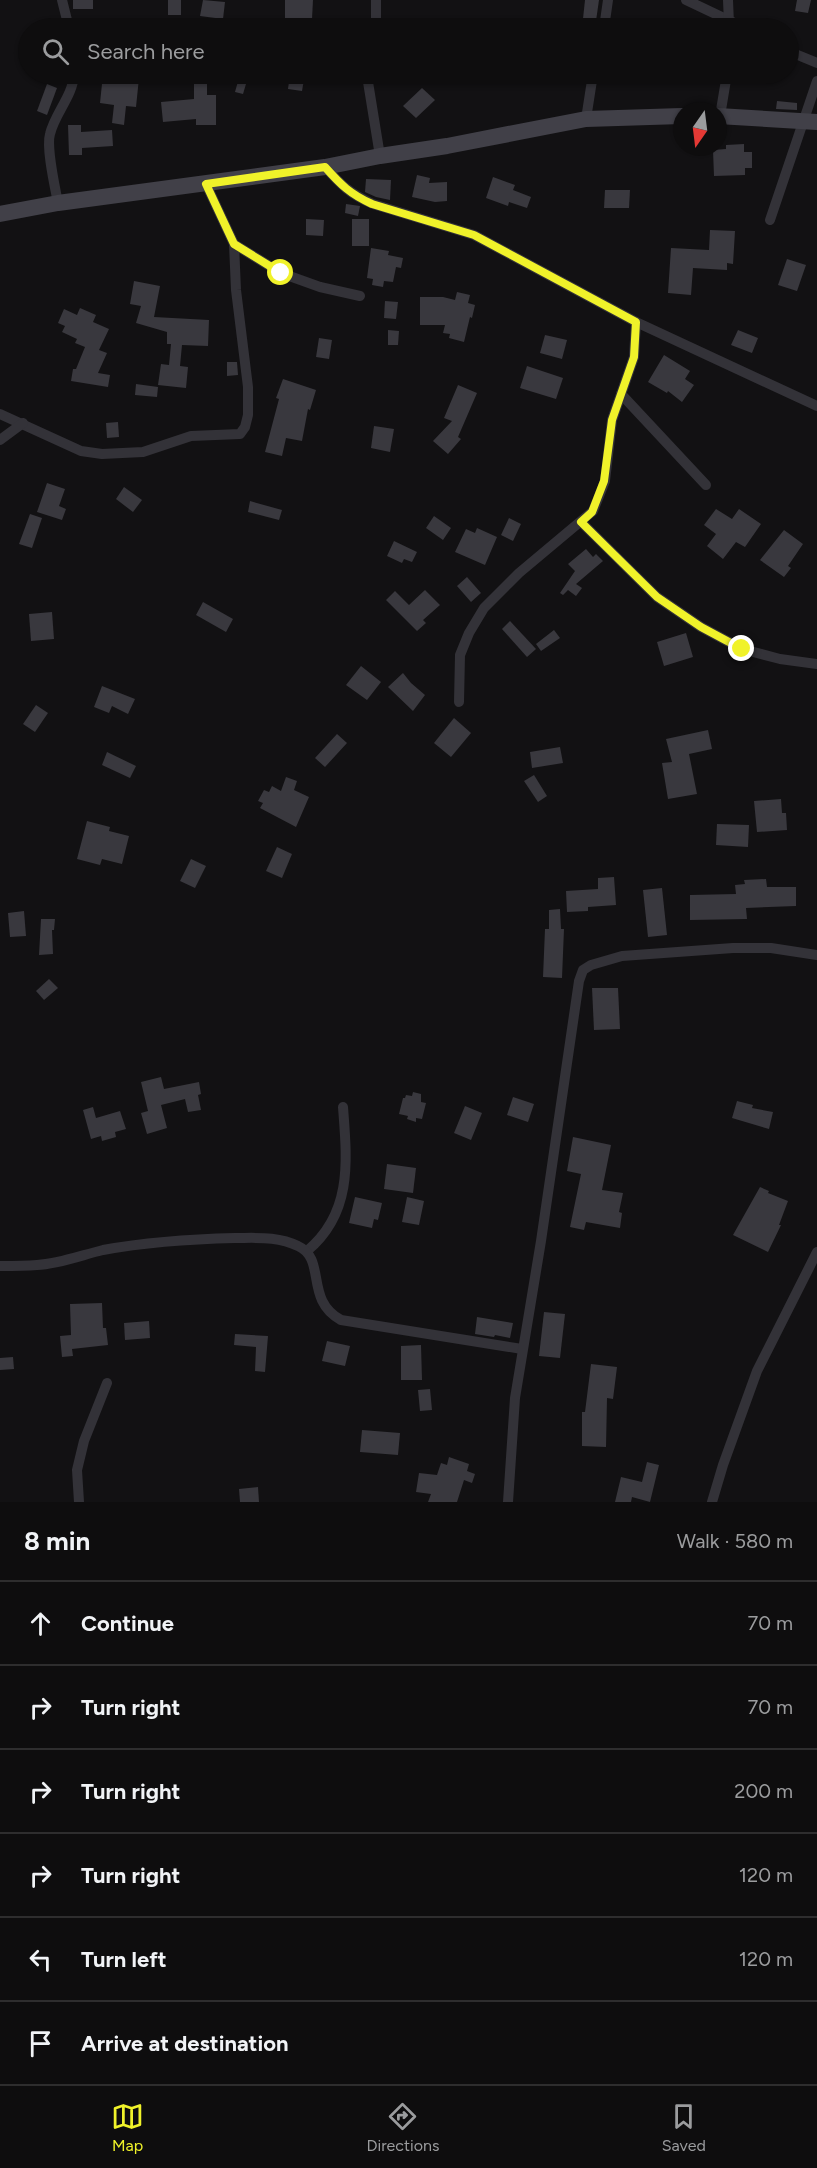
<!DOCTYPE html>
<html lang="en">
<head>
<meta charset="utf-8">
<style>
  body { margin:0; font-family:Figtree,sans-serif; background:#171617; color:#f1f3f6 }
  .compass { position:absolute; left:673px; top:102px; width:54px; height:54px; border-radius:50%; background:#0e0d0e; box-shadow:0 2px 4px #0004; rotate:194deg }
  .stop { position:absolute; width:18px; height:18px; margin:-14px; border:4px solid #f0f22a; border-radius:50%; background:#fff }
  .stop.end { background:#f0f22a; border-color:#fff; box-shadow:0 2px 6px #0008 }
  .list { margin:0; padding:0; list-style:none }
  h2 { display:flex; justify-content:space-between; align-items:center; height:78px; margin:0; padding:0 24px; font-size:26px }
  h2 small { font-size:20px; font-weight:400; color:#9b9c9e }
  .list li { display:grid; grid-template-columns:39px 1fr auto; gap:18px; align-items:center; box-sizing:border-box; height:84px; padding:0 24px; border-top:2px solid #2e2d2e }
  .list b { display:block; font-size:22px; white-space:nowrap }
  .list em { font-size:20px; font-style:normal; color:#9b9c9e }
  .icon { flex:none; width:33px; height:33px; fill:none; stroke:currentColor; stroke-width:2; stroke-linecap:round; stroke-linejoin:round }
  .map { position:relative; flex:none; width:817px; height:1502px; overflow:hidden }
  .search { position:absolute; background:#0e0d0e; box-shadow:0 2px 4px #0004; left:18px; right:18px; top:18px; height:66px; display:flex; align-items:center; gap:15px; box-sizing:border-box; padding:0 21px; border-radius:33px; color:#9b9c9e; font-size:22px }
  .sheet { height:582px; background:#0e0d0e }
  nav { display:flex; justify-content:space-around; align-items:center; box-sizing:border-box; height:84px; border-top:2px solid #2e2d2e; background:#0e0d0e; font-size:16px; color:#9b9c9e }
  nav a { display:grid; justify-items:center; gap:3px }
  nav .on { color:#f0f22a }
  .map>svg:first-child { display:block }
  .building { fill:#39383e }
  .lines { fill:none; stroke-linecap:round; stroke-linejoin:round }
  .street { stroke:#333238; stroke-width:10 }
  .secondary { stroke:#414048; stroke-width:16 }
  .route { stroke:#f0f22a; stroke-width:8 }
</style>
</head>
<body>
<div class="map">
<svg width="817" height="1502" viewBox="0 0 817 1502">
  <rect width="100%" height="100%" fill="#121113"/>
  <!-- building -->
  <g class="building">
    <rect x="73" y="0" width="20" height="9"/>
    <rect x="168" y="0" width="13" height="15"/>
    <polygon points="203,0 225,2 223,19 200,16"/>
    <polygon points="285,0 313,0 312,19 285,18"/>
    <polygon points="585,0 599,0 595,28 582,28"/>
    <polygon points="797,0 811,0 808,13 795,11"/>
    <polygon points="433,19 477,21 477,28 433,28"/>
    <polygon points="103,74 139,78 136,107 126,106 124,125 112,123 114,105 100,103"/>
    <polygon points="240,74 249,74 243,94 235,92"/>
    <polygon points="290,74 305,74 302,91 288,89"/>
    <polygon points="194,83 207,83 207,95 216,95 216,125 196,125 196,119 163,122 161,102 194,99"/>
    <polygon points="47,84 57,88 47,115 37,111"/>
    <polygon points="422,88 435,100 416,118 403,106"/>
    <polygon points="777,101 797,103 797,110 776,109"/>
    <polygon points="68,125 81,125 81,132 112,130 113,146 82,148 82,155 69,155"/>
    <polygon points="744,144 744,152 752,152 752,168 745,168 745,175 714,176 713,150 726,149 726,145"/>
    <polygon points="417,175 430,178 429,183 447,182 447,201 435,202 412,197"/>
    <polygon points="493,177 515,185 513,190 531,197 527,208 509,202 508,206 486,198"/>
    <polygon points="366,179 391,180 390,200 376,197 365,192"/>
    <polygon points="605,190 630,190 629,208 604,208"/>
    <polygon points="346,204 360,206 358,216 345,213"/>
    <polygon points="306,219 324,220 323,236 306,235"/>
    <rect x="352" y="219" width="17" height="27"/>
    <polygon points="710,230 735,231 733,264 727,263 727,270 693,268 691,295 668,293 671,248 709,250"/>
    <polygon points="371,248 389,251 388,255 403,258 401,268 396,267 393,282 384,281 383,287 372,285 373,279 367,278"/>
    <polygon points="787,259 806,265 797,291 778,285"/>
    <polygon points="134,281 160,286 154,317 209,320 208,346 182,345 180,366 188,367 186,388 158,385 161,364 169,365 171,344 167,344 167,332 136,323 141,306 130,304"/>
    <polygon points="457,292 470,295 468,303 475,305 472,318 470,317 464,342 449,338 450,334 443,333 445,325 420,325 420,297 443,297 455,300"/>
    <polygon points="385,301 398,302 396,319 384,318"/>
    <polygon points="80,308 96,315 93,322 109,329 99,350 107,353 98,373 110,375 108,387 71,381 73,369 76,369 85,347 75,343 77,339 62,332 65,326 58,323 64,309 77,315"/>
    <polygon points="388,330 399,331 398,345 388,345"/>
    <polygon points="738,330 758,338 752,353 731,345"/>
    <polygon points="545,335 567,340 562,359 540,353"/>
    <polygon points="319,338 332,340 329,359 316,357"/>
    <polygon points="664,355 690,371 685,379 694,385 682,402 668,391 667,393 648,382"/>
    <polygon points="227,362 237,362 238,375 227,376"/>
    <polygon points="527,366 563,378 556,399 520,388"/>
    <polygon points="283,379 316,390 310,410 308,409 302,441 286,438 282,456 265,452 279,399 276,398"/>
    <polygon points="136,384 158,387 157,397 135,395"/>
    <polygon points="458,385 477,393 458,437 461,439 448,454 433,441 452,421 444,418"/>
    <polygon points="118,422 119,437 107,438 106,423"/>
    <polygon points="374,426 394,429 390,452 371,448"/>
    <polygon points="47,483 65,489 59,506 66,509 62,520 37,512"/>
    <polygon points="124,487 142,500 133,512 116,499"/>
    <polygon points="250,501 282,510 279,520 248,512"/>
    <polygon points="716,509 732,519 739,509 761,524 745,547 736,542 723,559 707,546 716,534 704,525"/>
    <polygon points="30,514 42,518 32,548 19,544"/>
    <polygon points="434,516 451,528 443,540 426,528"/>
    <polygon points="509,518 521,524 513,541 501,535"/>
    <polygon points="477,528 497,537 485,565 455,552 466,529 475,533"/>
    <polygon points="784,530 803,544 788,566 791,568 784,577 760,560"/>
    <polygon points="394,541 417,552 412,562 404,559 402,563 387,556"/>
    <polygon points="586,549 593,557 596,554 603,561 576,584 582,588 576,596 568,590 563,595 560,593 575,571 568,564"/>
    <polygon points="467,577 481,593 471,602 457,586"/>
    <polygon points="425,590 440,605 423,620 426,623 417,631 386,600 395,591 409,605"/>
    <polygon points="203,602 233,619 226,632 196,615"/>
    <polygon points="52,612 54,639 31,641 29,614"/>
    <polygon points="510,621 536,649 527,657 502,629"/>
    <polygon points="554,630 560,638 541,651 536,644"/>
    <polygon points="686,633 693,657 664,666 657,642"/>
    <polygon points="361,666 381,682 367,700 346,685"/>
    <polygon points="403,673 411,683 425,695 413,711 388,687"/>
    <polygon points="102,686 135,699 128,714 112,706 109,713 94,707"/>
    <polygon points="36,705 48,713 35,732 23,724"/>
    <polygon points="454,718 471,733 451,757 434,743"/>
    <polygon points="708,730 712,749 689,754 697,794 668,799 662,763 672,762 666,739"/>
    <polygon points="337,734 347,743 325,767 315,758"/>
    <polygon points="560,747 563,763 532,768 530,752"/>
    <polygon points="107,752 136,766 130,778 102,765"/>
    <polygon points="534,775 547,796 538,802 524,781"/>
    <polygon points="286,777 297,781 294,790 309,797 296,827 260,808 263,803 258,801 264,790 269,792 272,786 281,791"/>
    <polygon points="781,799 782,813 786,813 787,830 757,832 754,801"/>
    <polygon points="87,821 110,827 109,831 129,836 122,864 102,859 100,865 77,859"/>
    <polygon points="717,824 749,825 748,847 716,845"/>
    <polygon points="277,847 292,854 282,878 266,871"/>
    <polygon points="191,859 206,866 195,888 180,881"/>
    <polygon points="614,877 616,905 588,907 588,911 567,912 566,891 598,889 598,878"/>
    <polygon points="766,879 767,887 796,887 796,906 746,908 747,919 690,920 690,895 736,894 735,885 745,884 744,880"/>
    <polygon points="662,888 667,935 648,937 643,890"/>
    <polygon points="560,909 561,929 564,929 562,978 543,977 545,929 549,929 549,910"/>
    <polygon points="24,911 26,936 10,937 8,913"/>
    <polygon points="41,919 55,919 54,930 52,930 53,954 39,955"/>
    <polygon points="49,979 58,988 44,1000 36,991"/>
    <polygon points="592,988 618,988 620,1029 594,1030"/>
    <polygon points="161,1077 164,1089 199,1082 201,1094 198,1095 201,1110 188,1112 185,1099 161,1105 167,1128 147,1134 141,1113 148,1111 141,1082"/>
    <polygon points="413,1092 421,1094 421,1102 426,1103 422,1119 416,1118 416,1122 407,1119 408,1116 399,1114 403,1098 405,1098 406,1095 412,1096"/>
    <polygon points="513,1097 534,1104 528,1122 507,1115"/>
    <polygon points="737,1101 753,1105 752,1108 773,1112 769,1129 732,1118"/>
    <polygon points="465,1106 482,1113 471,1140 454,1133"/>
    <polygon points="93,1107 96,1118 120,1111 126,1129 115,1132 116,1137 102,1141 101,1136 91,1139 83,1110"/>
    <polygon points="573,1137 611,1145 602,1190 623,1193 619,1212 622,1213 620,1228 586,1222 584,1230 570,1227 581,1174 567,1171"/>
    <polygon points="387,1164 416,1168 413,1193 384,1189"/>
    <polygon points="760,1187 769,1191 768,1193 788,1201 779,1225 781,1225 768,1252 733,1235"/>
    <polygon points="355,1197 382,1203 378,1220 374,1219 372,1228 349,1223"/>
    <polygon points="407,1197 424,1201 419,1225 402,1222"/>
    <polygon points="102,1303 103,1328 106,1328 108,1345 72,1349 73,1356 62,1357 60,1336 71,1335 70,1304"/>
    <polygon points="544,1312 565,1314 560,1358 539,1356"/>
    <polygon points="477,1317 513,1323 510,1338 495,1335 494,1337 475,1334"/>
    <polygon points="149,1321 150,1338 125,1340 124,1323"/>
    <polygon points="235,1334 268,1336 265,1372 255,1371 256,1347 234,1345"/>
    <polygon points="327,1341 350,1346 345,1366 322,1361"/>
    <polygon points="421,1345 422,1380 401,1380 401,1346"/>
    <polygon points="13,1357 14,1369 0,1370 0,1358"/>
    <polygon points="591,1364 617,1367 613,1399 607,1398 606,1447 582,1446 582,1412 585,1412"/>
    <polygon points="430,1389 432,1410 420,1411 418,1390"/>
    <polygon points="362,1430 400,1433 398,1455 360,1452"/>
    <polygon points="449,1457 469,1464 467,1471 475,1474 472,1483 464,1480 457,1502 428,1502 431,1494 416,1492 419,1473 437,1475 441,1463 447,1465"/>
    <polygon points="647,1462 659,1465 650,1502 632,1497 631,1502 615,1502 621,1477 642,1482"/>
    <polygon points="258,1487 259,1502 240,1502 239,1489"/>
  </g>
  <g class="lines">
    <!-- street -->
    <g class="street">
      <polyline points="62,0 69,28"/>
      <polyline points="686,0 745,28"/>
      <polyline points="728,0 729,24"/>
      <polyline points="376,28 376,0"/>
      <polyline points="604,28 608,0"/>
      <polyline points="788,51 817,63"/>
      <polyline points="369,74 368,82 380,156"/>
      <polyline points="720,116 727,74"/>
      <polyline points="586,119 593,74"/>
      <path d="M 325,167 C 341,185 350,194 373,204 L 474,235 L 636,322 L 817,406"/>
      <path d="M 58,203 C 55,187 46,148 50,134 C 55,113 73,96 74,74"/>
      <polyline points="770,220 817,81"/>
      <polyline points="234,244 281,273 320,287 360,296"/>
      <polyline points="621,394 706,485"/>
      <polyline points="0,414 81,451 102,454 143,452 191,436 240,434 245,427 248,415 248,387 236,290 234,244 206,184"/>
      <polyline points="0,440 23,423"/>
      <polyline points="581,522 657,597 701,627 742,649 780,659 817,664"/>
      <polyline points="459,702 460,655 469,633 484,608 519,573 593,511 605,481 612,420 634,357 636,322"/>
      <path d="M 307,1251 C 353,1213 347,1160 343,1107"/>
      <path d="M 0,1266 C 12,1266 25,1266 37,1265 C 59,1264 82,1255 103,1250 C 147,1242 191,1239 235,1238 C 257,1238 278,1236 298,1246 C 327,1259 304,1300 341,1320 L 522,1349"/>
      <polyline points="79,1502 77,1470 84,1441 107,1383"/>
      <polyline points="508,1502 515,1398 541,1241 579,981 583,970 591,965 622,956 733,948 771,948 817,955"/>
      <polyline points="712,1502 723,1465 757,1371 817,1252"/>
    </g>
    <!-- secondary -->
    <g class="secondary">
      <polyline points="718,116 817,122"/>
      <polyline points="0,214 58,203 325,167 380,156 447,146 586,119 682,116"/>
    </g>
  </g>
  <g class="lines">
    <!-- route -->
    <path class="route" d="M 281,273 L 234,244 L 206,184 L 325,167 C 341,185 350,194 372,204 L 474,235 L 636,322 L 634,357 L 612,420 L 604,481 L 592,512 L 581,522 L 657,597 L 701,627 L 742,649"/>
  </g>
</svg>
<svg class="compass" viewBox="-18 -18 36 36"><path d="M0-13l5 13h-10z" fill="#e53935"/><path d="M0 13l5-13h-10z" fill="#9b9c9e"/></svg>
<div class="stop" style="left:281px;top:273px"></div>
<div class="stop end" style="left:742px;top:649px"></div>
<div class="search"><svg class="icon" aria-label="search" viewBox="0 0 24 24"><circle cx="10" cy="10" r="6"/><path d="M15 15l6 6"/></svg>Search here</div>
</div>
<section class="sheet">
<h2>8 min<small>Walk · 580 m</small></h2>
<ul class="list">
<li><svg class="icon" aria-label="ahead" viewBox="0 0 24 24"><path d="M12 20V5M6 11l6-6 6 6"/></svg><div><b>Continue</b></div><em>70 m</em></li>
<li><svg class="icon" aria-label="right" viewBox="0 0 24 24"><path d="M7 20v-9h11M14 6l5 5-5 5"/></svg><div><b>Turn right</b></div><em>70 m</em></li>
<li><svg class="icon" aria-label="right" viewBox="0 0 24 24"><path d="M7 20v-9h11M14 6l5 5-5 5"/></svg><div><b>Turn right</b></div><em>200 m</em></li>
<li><svg class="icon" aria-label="right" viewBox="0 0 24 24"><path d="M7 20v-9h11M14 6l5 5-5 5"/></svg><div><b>Turn right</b></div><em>120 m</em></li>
<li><svg class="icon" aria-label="left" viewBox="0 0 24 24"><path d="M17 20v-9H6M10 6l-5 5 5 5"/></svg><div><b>Turn left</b></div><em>120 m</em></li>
<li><svg class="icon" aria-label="arrive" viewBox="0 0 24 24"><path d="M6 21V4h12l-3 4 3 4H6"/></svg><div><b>Arrive at destination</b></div></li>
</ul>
</section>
<nav>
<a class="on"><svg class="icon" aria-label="map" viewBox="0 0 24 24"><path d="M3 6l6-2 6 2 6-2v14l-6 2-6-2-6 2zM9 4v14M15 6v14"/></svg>Map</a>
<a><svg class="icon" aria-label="directions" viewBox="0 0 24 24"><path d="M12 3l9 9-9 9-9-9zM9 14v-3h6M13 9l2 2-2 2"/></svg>Directions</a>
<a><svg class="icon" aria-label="saved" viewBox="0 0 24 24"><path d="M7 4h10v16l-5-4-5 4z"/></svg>Saved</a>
</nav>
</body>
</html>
